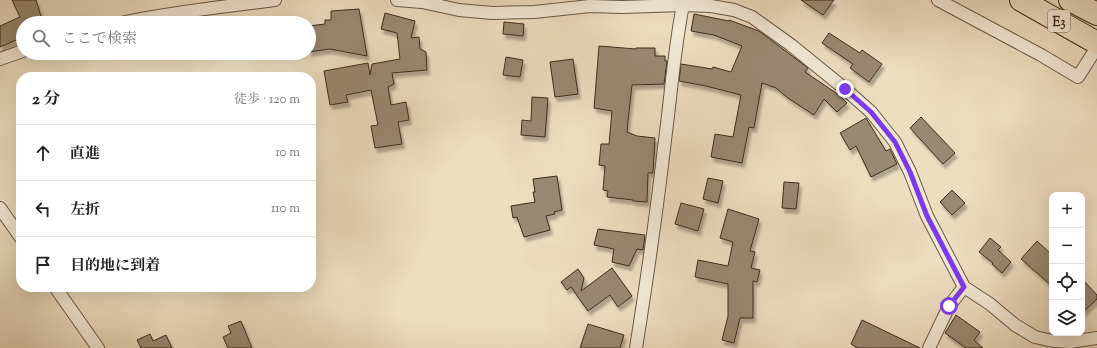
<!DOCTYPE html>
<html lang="ja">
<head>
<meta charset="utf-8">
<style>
  body { margin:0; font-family:"Sorts Mill Goudy","Noto Serif JP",serif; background:#f6f6f6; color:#202124 }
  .controls { position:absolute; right:12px; bottom:12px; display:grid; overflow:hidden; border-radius:8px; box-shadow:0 4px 16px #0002 }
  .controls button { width:36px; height:36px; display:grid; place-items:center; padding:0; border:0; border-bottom:1px solid #e0e0e0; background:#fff; color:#202124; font:20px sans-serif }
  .stop { position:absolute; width:12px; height:12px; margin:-9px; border:3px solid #7c3aed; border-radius:50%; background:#fff }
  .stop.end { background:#7c3aed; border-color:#fff; box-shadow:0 1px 4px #0008 }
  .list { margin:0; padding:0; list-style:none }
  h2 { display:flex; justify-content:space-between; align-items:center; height:52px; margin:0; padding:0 16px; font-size:17px }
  h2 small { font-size:13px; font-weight:400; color:#757577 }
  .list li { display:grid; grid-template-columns:26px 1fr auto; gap:12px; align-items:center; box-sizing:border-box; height:56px; padding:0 16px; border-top:1px solid #e0e0e0 }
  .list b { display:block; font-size:15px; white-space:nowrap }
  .list em { font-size:13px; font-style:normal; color:#757577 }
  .icon { flex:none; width:22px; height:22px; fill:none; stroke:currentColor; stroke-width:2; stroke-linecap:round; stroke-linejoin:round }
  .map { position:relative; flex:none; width:1097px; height:348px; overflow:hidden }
  .search { position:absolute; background:#fff; box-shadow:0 4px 16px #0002; left:16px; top:16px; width:300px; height:44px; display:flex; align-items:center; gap:10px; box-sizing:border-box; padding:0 14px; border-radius:22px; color:#757577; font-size:15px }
  .panel { position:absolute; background:#fff; box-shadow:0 4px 16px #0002; left:16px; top:72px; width:300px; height:220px; border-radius:16px }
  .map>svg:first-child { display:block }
  .building { fill:#998971; stroke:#3d2c1b; filter:url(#shadow) }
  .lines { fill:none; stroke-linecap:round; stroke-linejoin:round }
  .minor-casing { stroke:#695844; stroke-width:14 }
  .motorway-casing { stroke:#3d2c1b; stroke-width:24 }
  .minor { stroke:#f3ead6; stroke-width:12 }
  .motorway { stroke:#eddec0; stroke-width:22 }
  .route { stroke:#7c3aed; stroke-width:5 }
  .labels { text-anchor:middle; stroke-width:3; stroke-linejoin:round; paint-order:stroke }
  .shield { fill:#f3ead6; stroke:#746553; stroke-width:1 }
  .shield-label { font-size:13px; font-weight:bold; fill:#3d2c1b }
</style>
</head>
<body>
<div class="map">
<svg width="1097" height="348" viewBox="0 0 1097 348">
  <defs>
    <filter id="shadow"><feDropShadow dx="2.5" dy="4.5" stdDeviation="1" flood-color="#0004"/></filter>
  </defs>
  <rect width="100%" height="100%" fill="#eddec0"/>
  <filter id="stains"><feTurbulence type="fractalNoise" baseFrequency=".005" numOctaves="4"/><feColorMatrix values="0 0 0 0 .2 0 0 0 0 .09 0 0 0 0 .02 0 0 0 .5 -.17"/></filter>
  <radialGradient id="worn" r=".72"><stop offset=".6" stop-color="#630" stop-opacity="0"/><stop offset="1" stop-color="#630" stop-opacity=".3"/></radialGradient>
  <!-- building -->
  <g class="building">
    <polygon points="12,0 36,0 43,23 23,23 23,37 0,47 0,26 20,17"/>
    <polygon points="801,0 834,0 823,15"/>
    <polygon points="359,9 367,56 330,49 309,52 309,26 325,24 325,20 331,20 331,11"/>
    <polygon points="385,13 415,21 411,38 419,37 420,49 426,52 427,70 392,73 394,84 388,87 391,105 406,102 409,120 398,122 402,144 375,148 371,126 378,125 371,90 346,95 348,102 330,105 324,71 368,63 370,75 372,64 400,59 397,33 381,29"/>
    <polygon points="694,14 729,21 729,20 759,31 808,68 805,72 839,95 847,103 837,112 824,99 814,115 788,98 776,88 762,83 754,128 749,127 742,163 711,157 715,134 733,137 741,95 706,86 679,81 681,64 712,69 713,67 731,72 742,46 714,35 691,31"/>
    <polygon points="504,22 524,24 523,36 503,34"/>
    <polygon points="829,33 860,53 862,50 882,64 869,82 850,68 853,64 822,43"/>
    <polygon points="599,46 636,49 636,48 655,48 655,56 665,56 665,61 667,61 664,84 632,85 628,121 627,132 637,136 655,138 653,173 648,173 647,202 633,201 633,200 607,197 608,191 603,190 605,166 599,165 601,144 609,144 612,111 594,108"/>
    <polygon points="506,57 523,60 520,77 503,75"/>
    <polygon points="573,59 578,94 555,97 550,62"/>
    <polygon points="532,97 548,98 545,137 521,135 522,120 531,121"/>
    <polygon points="921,117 955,153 943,164 910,128"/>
    <polygon points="866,118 886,151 890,149 897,164 871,177 856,146 850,150 840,133"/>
    <polygon points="557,176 562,210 554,212 555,214 546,216 550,230 524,237 517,217 513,218 511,206 535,202 533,192 535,192 533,179"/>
    <polygon points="708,178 723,181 718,203 703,199"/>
    <polygon points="784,182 799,183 796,209 782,208"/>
    <polygon points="952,190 965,203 952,215 940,202"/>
    <polygon points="681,203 704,209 698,231 675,224"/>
    <polygon points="728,209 759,219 750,251 755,252 751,268 760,270 757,282 753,281 753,318 740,318 734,343 722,340 728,316 728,284 695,277 698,260 728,266 733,242 720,238"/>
    <polygon points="598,229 645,235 643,250 637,249 629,266 612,262 614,249 594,245"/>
    <polygon points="990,238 1001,247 998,250 1011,262 1002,273 992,264 993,263 979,252"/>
    <polygon points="1037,241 1052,255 1052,286 1021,259"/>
    <polygon points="612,268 632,296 618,307 610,295 588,311 571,287 567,290 561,282 578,269 584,278 581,291"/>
    <polygon points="1082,279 1097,295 1097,299 1082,313"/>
    <polygon points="956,315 980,332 974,340 983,348 966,348 945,333"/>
    <polygon points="862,320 920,348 858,348 851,344"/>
    <polygon points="241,321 252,348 228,348 223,337 231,333 228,326"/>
    <polygon points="588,324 624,335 620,348 580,348"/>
    <polygon points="150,334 153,341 166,335 172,348 140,348 141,348 137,340"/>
  </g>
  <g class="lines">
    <defs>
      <g id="minor">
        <polyline points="397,0 422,2 459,10 492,13 534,12 590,6 622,7 683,5 711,6 734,10 752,17 791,45 845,89 871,112 895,142 910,172 927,216 964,287 990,304 1015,325 1035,337 1053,341 1071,342 1097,338"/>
        <polyline points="938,0 1041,55 1078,77 1097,47"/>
        <path d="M 121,23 C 171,12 223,7 275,0"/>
        <polyline points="0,59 23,51"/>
        <polyline points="0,208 21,238"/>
        <polyline points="55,287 98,348"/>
        <path d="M 636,348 C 647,279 657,210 665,140 C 671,95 674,50 683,5 L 689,1"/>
        <polyline points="929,348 949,306 964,287"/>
      </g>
      <g id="motorway">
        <polyline points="1021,0 1097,43"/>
        <polyline points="1070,0 1097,14"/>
      </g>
    </defs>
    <!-- minor casing -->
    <use href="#minor" class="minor-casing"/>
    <!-- motorway casing -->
    <use href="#motorway" class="motorway-casing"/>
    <!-- minor -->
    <use href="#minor" class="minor"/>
    <!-- motorway -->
    <use href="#motorway" class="motorway"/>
  </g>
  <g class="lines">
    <!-- route -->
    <polyline class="route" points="845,89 871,112 895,142 910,172 927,216 964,287 949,306"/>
  </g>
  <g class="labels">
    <!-- shield labels -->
    <rect class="shield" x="1048" y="10" width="22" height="22" rx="3"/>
    <g class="shield-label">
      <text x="1059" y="26">E3</text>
    </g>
  </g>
  <rect width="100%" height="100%" filter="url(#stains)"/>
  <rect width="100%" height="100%" fill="url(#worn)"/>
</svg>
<div class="controls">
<button>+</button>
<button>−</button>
<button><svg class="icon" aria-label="locate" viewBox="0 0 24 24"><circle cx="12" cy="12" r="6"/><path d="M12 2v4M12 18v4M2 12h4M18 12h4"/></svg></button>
<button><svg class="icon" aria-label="layers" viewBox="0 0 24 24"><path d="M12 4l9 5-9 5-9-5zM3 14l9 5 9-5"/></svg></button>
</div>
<div class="stop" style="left:949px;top:306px"></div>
<div class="stop end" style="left:845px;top:89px"></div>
<div class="search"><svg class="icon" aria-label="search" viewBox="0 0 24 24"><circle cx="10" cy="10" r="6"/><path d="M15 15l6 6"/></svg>ここで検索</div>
<section class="panel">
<h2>2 分<small>徒歩 · 120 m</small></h2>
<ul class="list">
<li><svg class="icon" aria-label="ahead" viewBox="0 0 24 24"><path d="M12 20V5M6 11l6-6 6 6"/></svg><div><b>直進</b></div><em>10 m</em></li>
<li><svg class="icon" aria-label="left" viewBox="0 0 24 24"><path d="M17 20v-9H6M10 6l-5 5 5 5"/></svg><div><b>左折</b></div><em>110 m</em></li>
<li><svg class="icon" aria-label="arrive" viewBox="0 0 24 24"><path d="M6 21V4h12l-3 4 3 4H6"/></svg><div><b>目的地に到着</b></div></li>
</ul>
</section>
</div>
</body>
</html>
